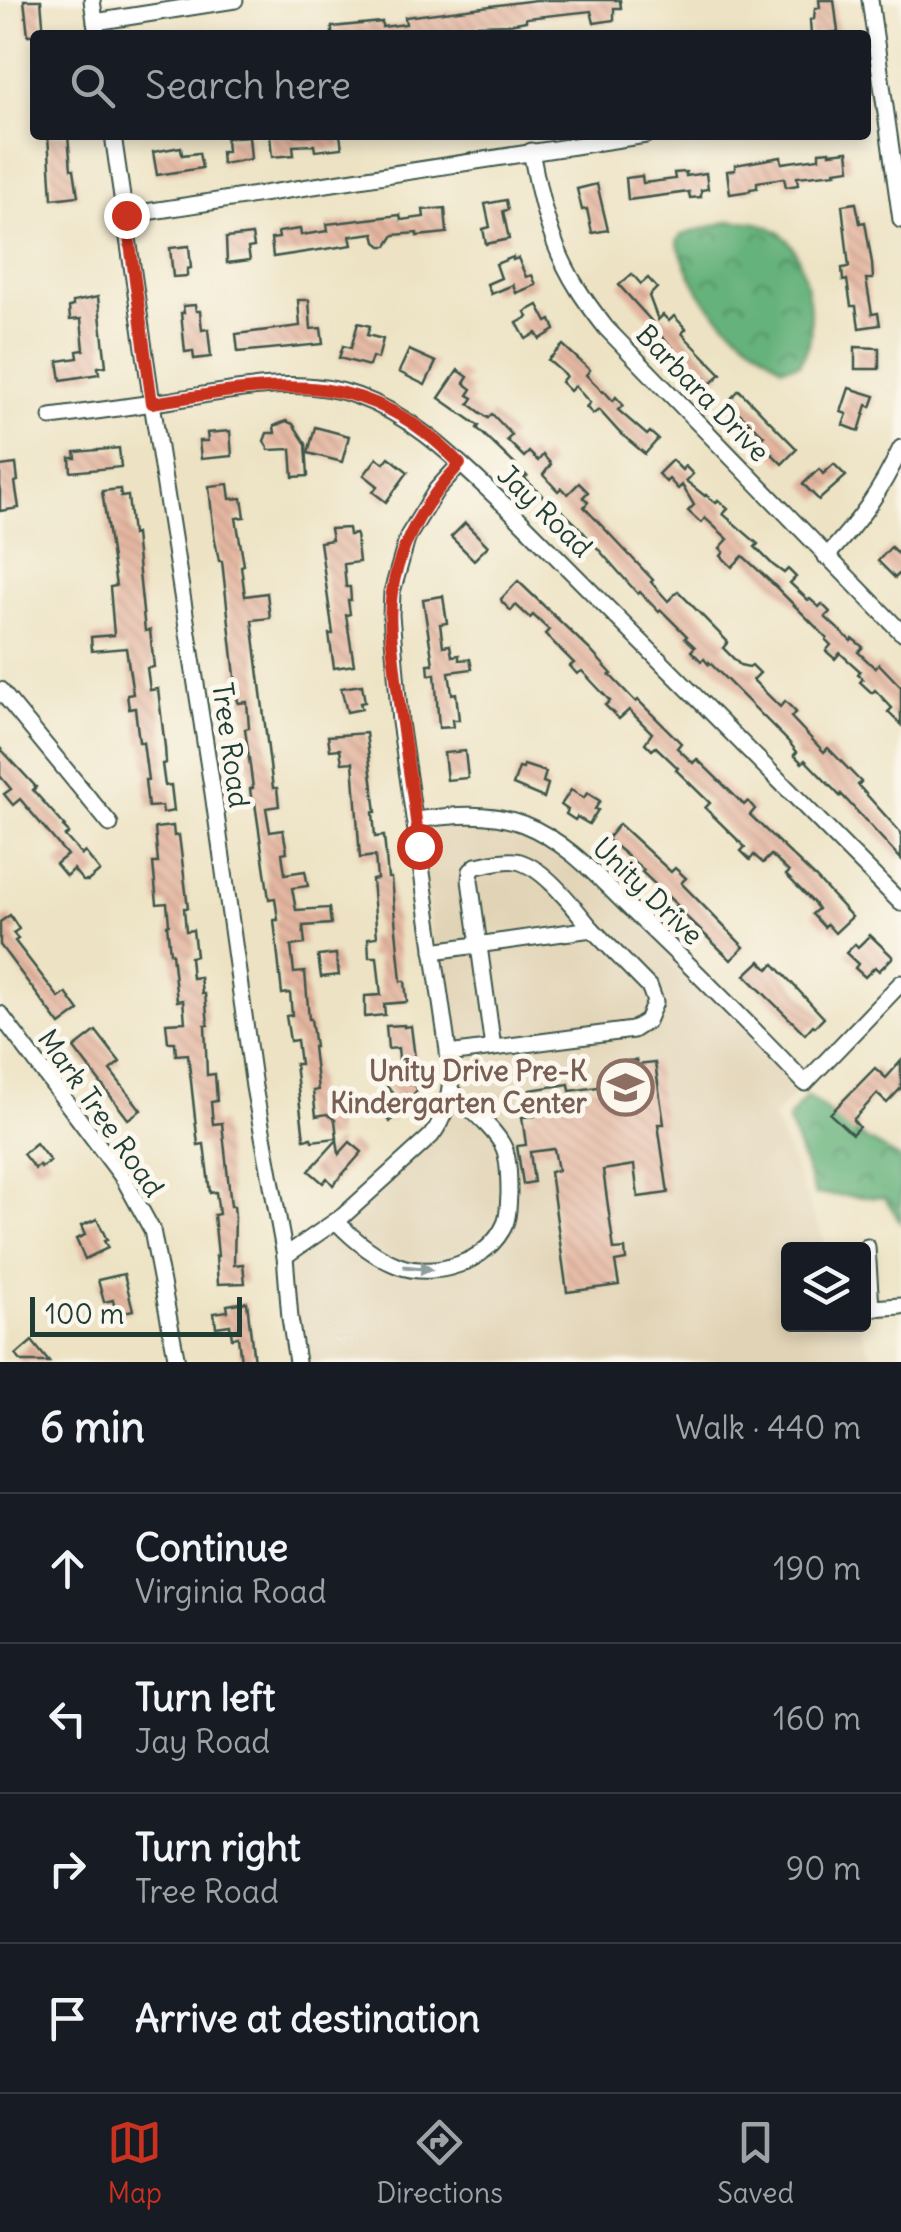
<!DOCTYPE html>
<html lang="en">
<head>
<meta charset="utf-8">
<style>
  body { margin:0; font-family:Delius,sans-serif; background:#242831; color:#f1f3f6 }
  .controls { position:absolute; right:30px; bottom:30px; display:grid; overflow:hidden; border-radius:10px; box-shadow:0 5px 15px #0003 }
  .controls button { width:90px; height:90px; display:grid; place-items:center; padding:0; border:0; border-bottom:2px solid #363941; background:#171b24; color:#f1f3f6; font:50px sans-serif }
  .scale { position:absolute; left:30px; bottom:25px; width:212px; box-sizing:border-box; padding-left:10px; border:5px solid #1f3d34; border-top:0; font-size:28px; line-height:35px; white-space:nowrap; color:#1f3d34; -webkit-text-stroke:8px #fbf7ec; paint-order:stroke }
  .stop { position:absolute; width:30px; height:30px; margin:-22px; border:8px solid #c8321e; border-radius:50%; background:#fff }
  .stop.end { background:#c8321e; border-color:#fff; box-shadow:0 2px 10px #0008 }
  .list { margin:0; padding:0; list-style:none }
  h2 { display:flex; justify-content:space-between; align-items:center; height:130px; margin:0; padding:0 40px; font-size:42px }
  h2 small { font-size:32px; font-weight:400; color:#9ea1a6 }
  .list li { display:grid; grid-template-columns:65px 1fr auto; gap:30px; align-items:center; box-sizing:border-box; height:150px; padding:0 40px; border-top:2px solid #363941 }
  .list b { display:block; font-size:38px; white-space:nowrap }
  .list p { margin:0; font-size:32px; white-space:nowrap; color:#9ea1a6 }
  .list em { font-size:32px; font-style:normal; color:#9ea1a6 }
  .icon { flex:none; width:55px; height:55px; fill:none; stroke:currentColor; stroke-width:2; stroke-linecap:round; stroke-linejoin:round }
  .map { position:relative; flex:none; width:901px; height:1362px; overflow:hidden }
  .search { position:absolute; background:#171b24; box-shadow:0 5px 15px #0003; left:30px; right:30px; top:30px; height:110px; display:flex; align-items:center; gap:25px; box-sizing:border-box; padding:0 35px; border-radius:10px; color:#9ea1a6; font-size:38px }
  .sheet { height:730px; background:#171b24 }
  nav { display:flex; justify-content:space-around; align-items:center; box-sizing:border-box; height:140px; border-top:2px solid #363941; background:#171b24; font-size:28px; color:#9ea1a6 }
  nav a { display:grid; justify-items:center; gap:5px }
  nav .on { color:#c8321e }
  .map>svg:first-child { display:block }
  .built { fill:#e1d3b5 }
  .forest { fill:url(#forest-crowns); stroke:#427858; stroke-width:2.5 }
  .building { fill:url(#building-back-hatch) }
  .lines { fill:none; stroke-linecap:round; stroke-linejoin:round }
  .minor-casing { stroke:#3e564a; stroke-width:19 }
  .minor { stroke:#fff; stroke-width:15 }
  .oneway { fill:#8f9e9a }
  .route { stroke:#c8321e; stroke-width:12 }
  .labels { text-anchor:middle; stroke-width:10; stroke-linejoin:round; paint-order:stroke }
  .street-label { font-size:28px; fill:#1f3d34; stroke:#fbf7ec }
  .education-label { font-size:28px; font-weight:bold; fill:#785e54; stroke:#fbf7ec; text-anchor:end }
</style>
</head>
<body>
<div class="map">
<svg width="901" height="1362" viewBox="0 0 901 1362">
  <defs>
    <pattern id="forest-crowns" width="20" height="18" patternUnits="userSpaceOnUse" patternTransform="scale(2.5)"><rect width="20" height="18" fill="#66b27c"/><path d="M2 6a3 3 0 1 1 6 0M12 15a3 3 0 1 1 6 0" fill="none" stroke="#539266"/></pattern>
    <pattern id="building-back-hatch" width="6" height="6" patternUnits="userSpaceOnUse" patternTransform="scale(2.5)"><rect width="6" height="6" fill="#e4b6a0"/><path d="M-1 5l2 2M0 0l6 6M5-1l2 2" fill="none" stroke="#c39d8a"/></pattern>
  </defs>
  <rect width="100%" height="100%" fill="#fbf7ec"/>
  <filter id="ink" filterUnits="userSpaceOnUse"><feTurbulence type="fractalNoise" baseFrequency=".01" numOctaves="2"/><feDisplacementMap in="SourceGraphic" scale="20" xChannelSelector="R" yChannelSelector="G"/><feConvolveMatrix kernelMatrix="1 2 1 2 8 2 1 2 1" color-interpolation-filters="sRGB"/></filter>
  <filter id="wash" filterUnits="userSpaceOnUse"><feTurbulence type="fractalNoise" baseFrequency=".0048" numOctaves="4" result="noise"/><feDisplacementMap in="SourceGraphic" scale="40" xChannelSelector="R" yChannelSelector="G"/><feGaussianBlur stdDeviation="2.25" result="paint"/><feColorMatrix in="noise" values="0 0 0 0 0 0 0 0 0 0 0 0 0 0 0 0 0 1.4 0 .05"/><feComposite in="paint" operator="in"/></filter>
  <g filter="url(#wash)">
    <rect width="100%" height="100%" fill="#ede3c4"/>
    <!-- built -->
    <polygon class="built" points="486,815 562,844 805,1083 773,1117 828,1249 788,1250 788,1324 859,1325 874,1362 297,1362 285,1256 431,1136 451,1091 416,820"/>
    <!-- forest -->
    <g class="forest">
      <path d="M 730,221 C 749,221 765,222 781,234 C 805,251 815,316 809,343 C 807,350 802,358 799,364 L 782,367 C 758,347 729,329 709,305 C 694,287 685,264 677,242 L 681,235 Z"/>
      <polygon points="807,1096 864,1138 901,1159 901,1223 885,1198 815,1194 788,1119"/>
    </g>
    <g id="blocks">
      <!-- building -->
      <g class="building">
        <polygon points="24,0 41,0 44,35 28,35"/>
        <polygon points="536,0 620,0 621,8 614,8 614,20 594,23 591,11 526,18 526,21 510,24 478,25 478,28 425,35 332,35 332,27 382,22 382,27 406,24 405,17"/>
        <polygon points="819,0 834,0 838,32 811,35 810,20 814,19 815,8 820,8"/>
        <polygon points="48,135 68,135 71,169 74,169 78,196 52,199"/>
        <polygon points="270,135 340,135 342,148 315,151 314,145 293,146 294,155 272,157"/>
        <polygon points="249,136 251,159 222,164 221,152 227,152 226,138"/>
        <polygon points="181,147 182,155 199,153 202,168 157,175 153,152"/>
        <polygon points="830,151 830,153 848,151 850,169 835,171 836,173 797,177 798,185 786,187 784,178 757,182 757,188 750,189 750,191 730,194 727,171 735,170 735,165 781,157 782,163 819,158 819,152"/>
        <polygon points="686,172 686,176 706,173 708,189 701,190 701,197 690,198 689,192 628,200 626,178 642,176 643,183 675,179 674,173"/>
        <polygon points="597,184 608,230 592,233 587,209 582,210 577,189"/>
        <polygon points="506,200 508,210 503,211 509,239 486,244 483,229 490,227 485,204"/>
        <polygon points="856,203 860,223 865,222 872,263 873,279 866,279 872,314 878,313 880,325 859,328 856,306 851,306 847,280 843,281 842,268 849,267 842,205"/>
        <polygon points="445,208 447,233 417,236 417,233 394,235 387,246 381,246 376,242 374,233 350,236 352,245 273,257 271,239 279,238 278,232 300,229 301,235 328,231 327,224 400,215 401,220 424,217 423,210"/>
        <polygon points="252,235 254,247 248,248 250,260 227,263 226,238"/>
        <polygon points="189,246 191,268 187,269 187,276 173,277 170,248"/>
        <polygon points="513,257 513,260 518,258 526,277 532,275 536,285 516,293 513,285 491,294 487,284 501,278 496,264"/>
        <polygon points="632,274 641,284 648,278 657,288 649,296 658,320 663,315 669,321 674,316 686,329 682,333 686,338 721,374 710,384 695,370 692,374 683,365 686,362 660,335 656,338 648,330 654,324 619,285"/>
        <polygon points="98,297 106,366 98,367 99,374 61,380 58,361 78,358 77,351 84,350 81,319 70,320 69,307 73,306 73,302"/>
        <polygon points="298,300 309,300 311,329 321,328 323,344 238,352 236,334 300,326"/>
        <polygon points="195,305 196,311 200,311 202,330 208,329 211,357 194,359 193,351 185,352 181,313 184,313 183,306"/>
        <polygon points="538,305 547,322 551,320 555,330 540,339 536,333 526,339 517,323 528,317 525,312"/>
        <polygon points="358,323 370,326 367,335 383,339 378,359 372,357 369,366 339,358 343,346 351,348"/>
        <polygon points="563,345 590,370 586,375 603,392 604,391 613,401 616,397 623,405 618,410 647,435 650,432 658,439 645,454 619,432 599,410 593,414 586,407 590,403 575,386 570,391 561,382 566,376 548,360"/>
        <polygon points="855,347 879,348 879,369 855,369"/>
        <polygon points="409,350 436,362 425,385 399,372"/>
        <polygon points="458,370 468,377 464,383 472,389 468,395 473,398 469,404 488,418 492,414 512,435 507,440 524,457 529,452 538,461 543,455 551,464 543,475 558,491 561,488 568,494 579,483 588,492 583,497 588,502 584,507 653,580 651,582 668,601 678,591 728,642 723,648 740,665 749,667 752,665 760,673 753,680 780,707 785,701 796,712 791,717 824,752 828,748 861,782 858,785 901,833 901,859 841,794 840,796 805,760 802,763 794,755 797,752 788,741 709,662 708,664 704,659 701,661 691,651 695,647 685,638 687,636 661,610 659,612 640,592 638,594 577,525 557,506 555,508 524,478 527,476 477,428 479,426 439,398"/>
        <polygon points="849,388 875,396 871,407 867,405 859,431 843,425 847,414 841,412"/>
        <polygon points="739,390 797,449 782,464 759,441 764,436 737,411 734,414 725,405"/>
        <polygon points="286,421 293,424 306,444 308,476 293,477 291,449 269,450 264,441 267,433 275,433 274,426"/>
        <polygon points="315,427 349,436 342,462 308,453"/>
        <polygon points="230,431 232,456 201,459 199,441 208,441 207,433"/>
        <polygon points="119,448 121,467 71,472 70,458 76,458 75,452"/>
        <polygon points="389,457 408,472 386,502 373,492 378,486 364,475 377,458 384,463"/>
        <polygon points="672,460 682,470 685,466 693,474 686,481 705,496 706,495 716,503 718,500 728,509 723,514 758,544 755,547 773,565 784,573 788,569 796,577 790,583 808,600 810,599 819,607 822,604 830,612 825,617 851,641 853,639 863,647 858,652 875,668 879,664 901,687 901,725 888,712 892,708 875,690 872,693 860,682 863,679 858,674 860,671 840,653 835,659 826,651 831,645 826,640 827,638 771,582 743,556 732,567 721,556 724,552 720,548 728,539 705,518 701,523 688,511 694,505 682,485 678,489 669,479 666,482 658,474"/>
        <polygon points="16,464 18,481 15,482 19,508 0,511 0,466"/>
        <polygon points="834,464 846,476 819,500 803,484 819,469 823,474"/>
        <polygon points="228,484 230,499 242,498 245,517 236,518 244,565 241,566 245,596 267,593 270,618 252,620 271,773 273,788 277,788 279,806 266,808 270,832 283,830 287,852 282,853 285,874 305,871 308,886 292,888 296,910 329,908 331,924 303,926 305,944 291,946 294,973 305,972 309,1019 311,1019 315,1047 313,1047 318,1090 313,1091 316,1116 327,1114 335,1120 337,1138 312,1141 311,1138 304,1139 295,1064 300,1064 297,1040 290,1041 286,1016 292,1015 290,993 282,994 274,920 278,920 275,898 269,899 255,803 252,804 250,789 253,788 245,729 249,728 247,702 238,703 222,561 219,561 214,535 209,486"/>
        <polygon points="120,489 121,497 128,496 132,535 135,534 145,631 150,630 154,667 147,668 150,690 158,689 165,747 166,763 162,764 165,786 171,785 174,811 163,813 162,806 148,807 145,780 148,780 143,742 139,742 135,708 129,709 127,695 133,694 126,648 92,651 91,637 114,635 110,587 116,586 102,491"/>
        <polygon points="465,523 488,546 474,560 451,537"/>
        <polygon points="348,528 349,535 356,534 359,562 344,564 346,587 350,587 351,600 348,600 350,614 346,615 354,665 334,668 329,634 333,634 320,542 332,540 330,529"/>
        <polygon points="891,547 901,557 901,572 895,578 878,561"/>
        <polygon points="518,581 589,649 612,674 610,675 636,702 638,700 681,743 677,748 693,763 697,759 744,805 748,801 755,809 750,815 816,878 852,917 835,933 827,924 824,927 812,914 818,909 814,903 786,875 789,872 771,855 763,863 754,855 750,860 741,851 745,847 705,808 710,803 676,770 678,768 656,747 652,750 645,743 652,733 629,710 619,719 605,705 610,701 582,671 577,674 570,666 574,663 545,634 549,630 533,615 530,618 516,605 511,611 502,602 501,599"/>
        <polygon points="443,596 447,623 440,624 443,646 450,645 452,656 459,655 459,660 470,659 472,669 449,672 452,694 456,693 459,720 452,720 453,727 439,728 435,674 429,675 428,664 433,664 423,599"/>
        <polygon points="362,685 365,702 360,703 362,709 347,712 341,688"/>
        <polygon points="366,733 376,812 373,812 375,837 384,836 388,878 391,878 401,981 405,981 407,1002 384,1004 385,1015 365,1017 365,996 381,995 377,957 369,957 368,938 377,937 372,880 377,879 375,856 360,858 353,762 342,763 340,749 330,750 328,736"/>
        <polygon points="0,748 36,787 33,790 65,826 63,827 69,833 65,836 82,855 85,852 100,871 88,881 83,881 73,869 66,876 56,864 67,855 20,799 13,805 4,794 11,789 0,776"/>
        <polygon points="465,751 468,778 447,780 444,753"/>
        <polygon points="524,765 546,772 543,782 548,784 544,798 513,785 519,768 523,769"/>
        <polygon points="571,790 584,798 587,793 600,801 595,809 598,810 589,824 577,817 575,820 566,814 568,810 561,805"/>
        <polygon points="619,824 671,872 675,868 686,878 681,883 744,947 731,960 675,906 677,905 642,872 644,870 607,839"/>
        <polygon points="173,826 174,836 179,835 188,908 184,908 186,931 193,930 196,956 190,957 192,978 200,977 202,994 205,994 208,1025 205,1025 207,1075 215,1074 217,1101 211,1102 213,1124 222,1123 231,1206 234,1206 235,1216 234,1265 243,1264 245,1283 218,1284 216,1256 218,1256 214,1215 219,1214 216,1192 210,1193 204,1144 198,1145 188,1054 176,1055 175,1042 168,1042 166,1023 185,1022 183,1000 177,1001 172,953 170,953 167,925 169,924 167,903 157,904 153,863 158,863 155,828"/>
        <polygon points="10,915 19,929 13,933 18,939 15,941 59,998 66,993 79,1011 60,1025 0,945 0,922"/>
        <polygon points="870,935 893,957 879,971 875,967 865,977 855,968 858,964 846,953 855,944 858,947"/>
        <polygon points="336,954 339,975 321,977 318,956"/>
        <polygon points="760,961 768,969 774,964 824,1018 815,1027 813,1025 805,1034 745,975"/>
        <polygon points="404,1025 404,1027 411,1026 415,1058 399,1059 398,1048 388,1049 386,1026"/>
        <polygon points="96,1031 120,1062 110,1070 141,1110 128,1119 74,1048"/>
        <polygon points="636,1060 637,1065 655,1063 664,1124 658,1124 668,1193 638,1197 634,1165 603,1170 614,1250 625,1249 626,1260 615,1262 619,1285 567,1292 550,1172 558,1170 554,1149 530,1152 534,1182 523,1184 517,1146 526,1145 522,1117 534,1116 530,1090 569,1084 570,1091 612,1085 609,1063"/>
        <polygon points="901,1061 901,1088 887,1103 877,1094 853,1120 859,1127 852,1134 830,1114 875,1068 886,1078"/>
        <polygon points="400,1073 418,1089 390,1122 378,1111 395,1094 387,1087"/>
        <polygon points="337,1140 339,1154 350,1142 362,1152 333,1185 327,1178 323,1183 309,1171"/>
        <polygon points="36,1143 50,1161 41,1168 39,1165 35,1169 23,1154"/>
        <polygon points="97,1219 107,1240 104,1241 108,1248 85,1259 76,1239 85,1235 81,1226"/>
        <polygon points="124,1274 133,1310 116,1314 113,1300 104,1302 98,1280"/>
        <polygon points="247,1302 254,1362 241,1362 238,1337 232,1338 230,1325 216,1327 214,1313 228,1311 227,1305"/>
        <polygon points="32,1341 49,1362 22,1362 16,1355"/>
      </g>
    </g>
  </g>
  <g filter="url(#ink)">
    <use href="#blocks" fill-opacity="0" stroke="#3e564a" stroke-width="2.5"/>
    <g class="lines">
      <defs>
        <g id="minor">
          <polyline points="92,0 97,35"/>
          <polyline points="870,0 901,220"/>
          <polyline points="95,22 235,0"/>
          <polyline points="113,135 152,403 213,793 254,1087 285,1256 290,1318 297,1362"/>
          <path d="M 531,151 C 540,199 551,247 578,289 C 586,302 596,315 606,328 L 901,632"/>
          <polyline points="126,215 646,135"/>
          <path d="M 51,417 C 89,412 127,407 166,401 C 226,392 297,374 357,396 C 419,418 463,467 510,510 L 901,903"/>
          <path d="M 826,557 C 860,520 880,493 901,448"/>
          <polyline points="0,690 110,824"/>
          <path d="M 416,820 C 452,815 488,811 523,824 C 569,842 601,881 636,914 C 694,969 750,1025 805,1083 L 901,983"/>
          <polyline points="433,951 592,929 650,988 655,1002 647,1021 633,1030 448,1054"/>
          <polyline points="0,1014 124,1179 152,1230 177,1362"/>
          <path d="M 493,1048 L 470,880 L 471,871 L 476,866 C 489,864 504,859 516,861 C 544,866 574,908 592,929"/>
          <path d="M 336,1221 C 353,1239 375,1257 399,1266 C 436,1279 488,1262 505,1224 C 509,1215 508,1204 509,1194 C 509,1180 509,1160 504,1148 C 496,1129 466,1106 451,1091"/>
          <polyline points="867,1247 871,1308 901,1306"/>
          <path d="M 285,1256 L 343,1216 L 431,1136 C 446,1117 451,1095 451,1071 L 400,722 L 391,615 L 392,592 L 408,536 L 437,489 L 460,464"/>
        </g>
      </defs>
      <!-- minor casing -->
      <use href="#minor" class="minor-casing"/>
      <!-- minor -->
      <use href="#minor" class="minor"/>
    </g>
    <!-- one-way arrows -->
    <defs><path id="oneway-solid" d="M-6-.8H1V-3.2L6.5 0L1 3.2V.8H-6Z" transform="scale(2.5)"/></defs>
    <use class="oneway" href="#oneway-solid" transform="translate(418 1268) rotate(6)"/>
  </g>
  <g class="lines" filter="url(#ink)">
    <!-- route -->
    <path class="route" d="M 126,215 L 152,403 C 276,384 363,363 460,464 C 426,500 400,541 392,592 C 388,617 392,644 395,669 C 401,728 413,787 419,846"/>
  </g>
  <!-- icons -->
  <defs>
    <symbol id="school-ring" viewBox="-11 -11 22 22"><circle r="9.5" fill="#fbf7ec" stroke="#8d6e63" stroke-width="1.5"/><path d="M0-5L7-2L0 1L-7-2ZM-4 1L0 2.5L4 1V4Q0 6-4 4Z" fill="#8d6e63"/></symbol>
  </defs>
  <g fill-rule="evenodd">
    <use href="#school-ring" x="594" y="1056" width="63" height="63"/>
  </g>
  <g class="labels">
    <!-- street labels -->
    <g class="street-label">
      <text transform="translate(703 393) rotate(46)" y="10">Barbara Drive</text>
      <text transform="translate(545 511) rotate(44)" y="10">Jay Road</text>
      <text transform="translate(231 745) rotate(82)" y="10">Tree Road</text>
      <text transform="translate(648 891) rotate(44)" y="10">Unity Drive</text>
      <text transform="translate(101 1113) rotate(55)" y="10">Mark Tree Road</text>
    </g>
    <!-- education labels -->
    <g class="education-label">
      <text x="587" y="1081">Unity Drive Pre-K<tspan x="587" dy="32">Kindergarten Center</tspan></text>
    </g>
  </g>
</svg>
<div class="controls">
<button><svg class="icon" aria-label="layers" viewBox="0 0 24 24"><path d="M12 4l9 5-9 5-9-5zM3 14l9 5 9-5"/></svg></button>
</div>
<div class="scale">100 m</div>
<div class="stop" style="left:419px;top:846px"></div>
<div class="stop end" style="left:126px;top:215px"></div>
<div class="search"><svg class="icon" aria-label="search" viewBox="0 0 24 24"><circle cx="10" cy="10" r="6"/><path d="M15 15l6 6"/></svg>Search here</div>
</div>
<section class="sheet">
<h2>6 min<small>Walk · 440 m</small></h2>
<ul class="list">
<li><svg class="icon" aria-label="ahead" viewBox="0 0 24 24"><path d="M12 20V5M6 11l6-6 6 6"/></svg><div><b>Continue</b><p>Virginia Road</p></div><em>190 m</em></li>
<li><svg class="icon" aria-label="left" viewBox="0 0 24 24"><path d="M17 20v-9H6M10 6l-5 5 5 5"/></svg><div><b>Turn left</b><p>Jay Road</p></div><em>160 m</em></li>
<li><svg class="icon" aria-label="right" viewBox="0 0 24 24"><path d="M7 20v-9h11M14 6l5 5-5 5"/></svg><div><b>Turn right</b><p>Tree Road</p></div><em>90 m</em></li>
<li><svg class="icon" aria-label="arrive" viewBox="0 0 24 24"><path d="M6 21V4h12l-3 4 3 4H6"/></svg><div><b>Arrive at destination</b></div></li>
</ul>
</section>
<nav>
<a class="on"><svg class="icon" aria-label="map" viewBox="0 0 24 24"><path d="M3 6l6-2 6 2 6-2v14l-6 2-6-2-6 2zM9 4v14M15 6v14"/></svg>Map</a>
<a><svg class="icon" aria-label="directions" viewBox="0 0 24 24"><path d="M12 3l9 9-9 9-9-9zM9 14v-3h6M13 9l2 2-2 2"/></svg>Directions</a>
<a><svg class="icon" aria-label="saved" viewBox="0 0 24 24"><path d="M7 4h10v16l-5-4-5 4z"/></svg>Saved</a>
</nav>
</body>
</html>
